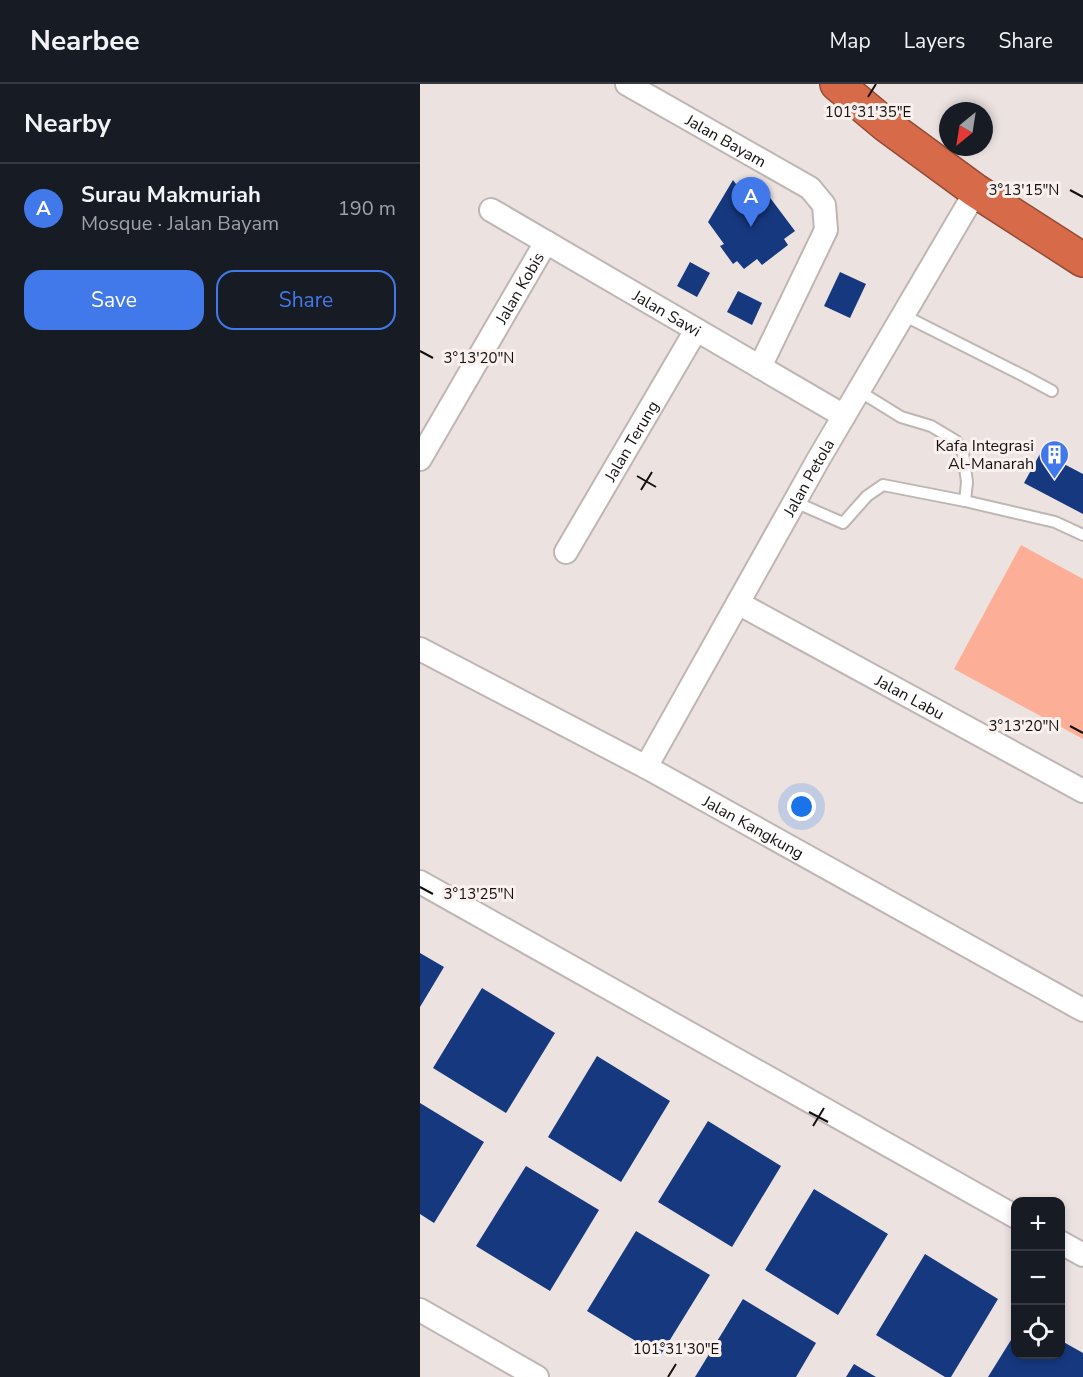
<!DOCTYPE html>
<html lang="en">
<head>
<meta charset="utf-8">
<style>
  body { margin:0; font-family:"Nunito Sans",sans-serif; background:#242831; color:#f1f3f6 }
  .controls { position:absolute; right:18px; bottom:18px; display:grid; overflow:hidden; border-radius:12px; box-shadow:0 3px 9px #0003 }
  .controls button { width:54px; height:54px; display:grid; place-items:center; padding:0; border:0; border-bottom:2px solid #363941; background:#171b24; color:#f1f3f6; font:30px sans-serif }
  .compass { position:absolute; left:519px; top:18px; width:54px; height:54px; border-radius:50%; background:#171b24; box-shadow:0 3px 9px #0003; rotate:210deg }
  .you { position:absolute; left:382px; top:723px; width:21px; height:21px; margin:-15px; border:4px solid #fff; border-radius:50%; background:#1a73e8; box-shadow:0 0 0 9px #1a73e833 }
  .badge { display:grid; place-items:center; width:39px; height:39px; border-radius:50%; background:#4279ea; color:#fff; font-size:20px; font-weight:700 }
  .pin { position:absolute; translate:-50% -50px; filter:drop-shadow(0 2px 3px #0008) }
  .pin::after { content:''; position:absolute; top:32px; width:21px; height:18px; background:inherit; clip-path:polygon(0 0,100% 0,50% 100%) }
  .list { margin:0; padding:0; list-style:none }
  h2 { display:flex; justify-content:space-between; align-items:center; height:78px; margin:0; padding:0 24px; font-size:26px }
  h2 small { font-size:20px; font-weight:400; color:#9ea1a6 }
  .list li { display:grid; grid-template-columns:39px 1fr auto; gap:18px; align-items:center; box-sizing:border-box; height:90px; padding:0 24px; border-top:2px solid #363941 }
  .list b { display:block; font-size:22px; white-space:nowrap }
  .list p { margin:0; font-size:20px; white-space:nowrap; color:#9ea1a6 }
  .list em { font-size:20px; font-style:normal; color:#9ea1a6 }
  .actions { display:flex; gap:12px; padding:18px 24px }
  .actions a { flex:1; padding:14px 0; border:2px solid #4279ea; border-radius:18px; text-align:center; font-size:21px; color:#4279ea }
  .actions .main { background:#4279ea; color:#fff }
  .icon { flex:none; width:33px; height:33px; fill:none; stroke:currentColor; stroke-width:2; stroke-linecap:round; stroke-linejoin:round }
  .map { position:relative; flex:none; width:663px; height:1293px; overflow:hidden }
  header { display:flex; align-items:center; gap:36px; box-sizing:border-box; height:84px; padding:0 30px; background:#171b24; border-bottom:2px solid #363941 }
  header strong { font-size:28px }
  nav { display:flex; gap:33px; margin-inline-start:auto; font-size:21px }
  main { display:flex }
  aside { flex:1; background:#171b24 }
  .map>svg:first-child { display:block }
  .green { fill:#fdae96 }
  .building { fill:#16387f }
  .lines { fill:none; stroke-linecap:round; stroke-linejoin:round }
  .lane-casing { stroke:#bfb6b3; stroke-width:14 }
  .street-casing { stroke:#bfb6b3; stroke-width:26 }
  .highway-casing { stroke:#934b35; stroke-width:36 }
  .lane { stroke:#fff; stroke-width:10 }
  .street { stroke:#fff; stroke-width:22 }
  .highway { stroke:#d76a49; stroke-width:33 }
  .ticks { fill:none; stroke:#141110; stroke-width:2 }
  .labels { text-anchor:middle; stroke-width:6; stroke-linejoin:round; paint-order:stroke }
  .street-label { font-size:16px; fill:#141110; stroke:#faf1ee }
  .poi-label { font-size:16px; fill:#141110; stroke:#faf1ee; text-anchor:end }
  .ticks-label { font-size:15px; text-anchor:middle; fill:#141110; stroke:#faf1ee; stroke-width:6; stroke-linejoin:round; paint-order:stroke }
</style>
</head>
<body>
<header>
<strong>Nearbee</strong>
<nav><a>Map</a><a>Layers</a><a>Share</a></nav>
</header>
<main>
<aside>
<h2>Nearby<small></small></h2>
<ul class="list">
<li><span class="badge">A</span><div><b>Surau Makmuriah</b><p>Mosque · Jalan Bayam</p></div><em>190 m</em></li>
</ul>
<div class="actions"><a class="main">Save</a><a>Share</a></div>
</aside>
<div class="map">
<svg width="663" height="1293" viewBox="0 0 663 1293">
  <rect width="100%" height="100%" fill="#ece3e1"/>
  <!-- green -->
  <polygon class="green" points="601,461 663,495 663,655 534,585"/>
  <!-- building -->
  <g class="building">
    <polygon points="313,96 333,123 348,111 375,147 364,155 368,161 342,181 337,175 324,185 317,177 313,180 300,162 304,160 288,138"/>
    <polygon points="270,178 290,189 277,213 257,202"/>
    <polygon points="420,188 446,200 430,234 404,222"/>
    <polygon points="318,207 342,219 332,241 307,228"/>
    <polygon points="621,368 663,390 663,430 604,399"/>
    <polygon points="0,869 24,883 0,923"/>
    <polygon points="62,904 135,949 86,1029 13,984"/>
    <polygon points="177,972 250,1017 201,1098 128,1053"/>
    <polygon points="0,1019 64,1058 14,1139 0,1130"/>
    <polygon points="288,1037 361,1082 312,1163 238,1118"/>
    <polygon points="106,1082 179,1126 130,1207 56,1162"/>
    <polygon points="394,1105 468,1150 418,1231 345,1186"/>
    <polygon points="216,1147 290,1191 240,1272 167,1227"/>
    <polygon points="505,1170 578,1215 531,1293 525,1293 456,1251"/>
    <polygon points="323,1215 396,1259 376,1293 275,1293"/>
    <polygon points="596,1248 596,1270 640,1270 640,1256 663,1269 663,1293 568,1293"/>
    <polygon points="434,1280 456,1293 426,1293"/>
  </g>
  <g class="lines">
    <defs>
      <g id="lane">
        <polyline points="483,231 604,292 632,307"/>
        <polyline points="439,307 481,333 511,342 536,357 543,369 547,398 545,417"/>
        <polyline points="375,418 423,439 447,412 463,401 545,417 635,438 663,451"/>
      </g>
      <g id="street">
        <path id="s1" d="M 207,0 L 390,104 L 404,121 L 406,146 L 340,283"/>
        <path id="s2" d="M 71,126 L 424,332"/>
        <path id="s3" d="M 0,375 L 126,158"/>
        <path id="s4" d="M 146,468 L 276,246"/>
        <path id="s5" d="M 318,519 L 663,707"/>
        <path id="s6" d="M 0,565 L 226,683 L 663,926"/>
        <path id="s7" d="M 226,683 L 398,376 L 556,107"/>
        <polyline points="0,798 596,1133"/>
        <polyline points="640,1158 663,1171"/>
        <polyline points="0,1226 117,1293"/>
      </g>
      <polyline id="highway" points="417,0 466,41 556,107 663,176"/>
    </defs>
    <!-- lane casing -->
    <use href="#lane" class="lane-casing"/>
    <!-- street casing -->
    <use href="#street" class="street-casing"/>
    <!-- highway casing -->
    <use href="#highway" class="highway-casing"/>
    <!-- lane -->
    <use href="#lane" class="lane"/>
    <!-- street -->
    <use href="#street" class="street"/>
    <!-- highway -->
    <use href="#highway" class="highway"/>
  </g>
  <!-- ticks -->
  <path class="ticks" d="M 448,13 L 456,0M 650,106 L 663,113M 0,267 L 13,274M 217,392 L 236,403M 221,406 L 232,388M 650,642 L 663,649M 0,803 L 13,810M 389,1028 L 408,1038M 393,1042 L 404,1024M 248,1293 L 256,1280"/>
  <!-- icons -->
  <defs>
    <symbol id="building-pin" viewBox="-11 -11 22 30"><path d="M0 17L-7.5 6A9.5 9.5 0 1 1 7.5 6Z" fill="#4279ea" stroke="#faf1ee"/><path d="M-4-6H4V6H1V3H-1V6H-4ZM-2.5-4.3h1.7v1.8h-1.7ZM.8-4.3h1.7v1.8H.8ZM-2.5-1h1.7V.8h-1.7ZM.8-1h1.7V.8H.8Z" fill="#fff"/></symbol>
  </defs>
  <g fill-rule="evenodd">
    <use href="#building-pin" x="618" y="354" width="33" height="45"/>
  </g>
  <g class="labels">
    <!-- street labels -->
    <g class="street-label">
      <text dy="6" stroke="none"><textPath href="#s1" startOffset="114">Jalan Bayam</textPath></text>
      <text dy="6" stroke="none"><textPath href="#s3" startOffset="198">Jalan Kobis</textPath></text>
      <text dy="6" stroke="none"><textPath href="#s2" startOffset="204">Jalan Sawi</textPath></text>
      <text dy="6" stroke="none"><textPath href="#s4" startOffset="129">Jalan Terung</textPath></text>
      <text dy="6" stroke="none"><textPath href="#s7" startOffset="332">Jalan Petola</textPath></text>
      <text dy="6" stroke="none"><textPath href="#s5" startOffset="196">Jalan Labu</textPath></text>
      <text dy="6" stroke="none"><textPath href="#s6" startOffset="378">Jalan Kangkung</textPath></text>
    </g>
    <!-- poi labels -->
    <g class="poi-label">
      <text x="614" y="367">Kafa Integrasi<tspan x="614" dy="18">Al-Manarah</tspan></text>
    </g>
  </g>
  <g class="ticks-label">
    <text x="448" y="33">101°31'35"E</text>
    <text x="604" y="111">3°13'15"N</text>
    <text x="59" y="279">3°13'20"N</text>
    <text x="604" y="647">3°13'20"N</text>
    <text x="59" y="815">3°13'25"N</text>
    <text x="256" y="1270">101°31'30"E</text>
  </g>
</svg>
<div class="controls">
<button>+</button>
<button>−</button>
<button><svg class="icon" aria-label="locate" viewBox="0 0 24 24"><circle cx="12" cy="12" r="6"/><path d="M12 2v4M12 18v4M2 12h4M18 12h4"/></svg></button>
</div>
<svg class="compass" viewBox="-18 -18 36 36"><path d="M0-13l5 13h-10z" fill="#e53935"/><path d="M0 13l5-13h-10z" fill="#9ea1a6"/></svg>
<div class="you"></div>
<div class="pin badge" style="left:331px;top:143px">A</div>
</div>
</main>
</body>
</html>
